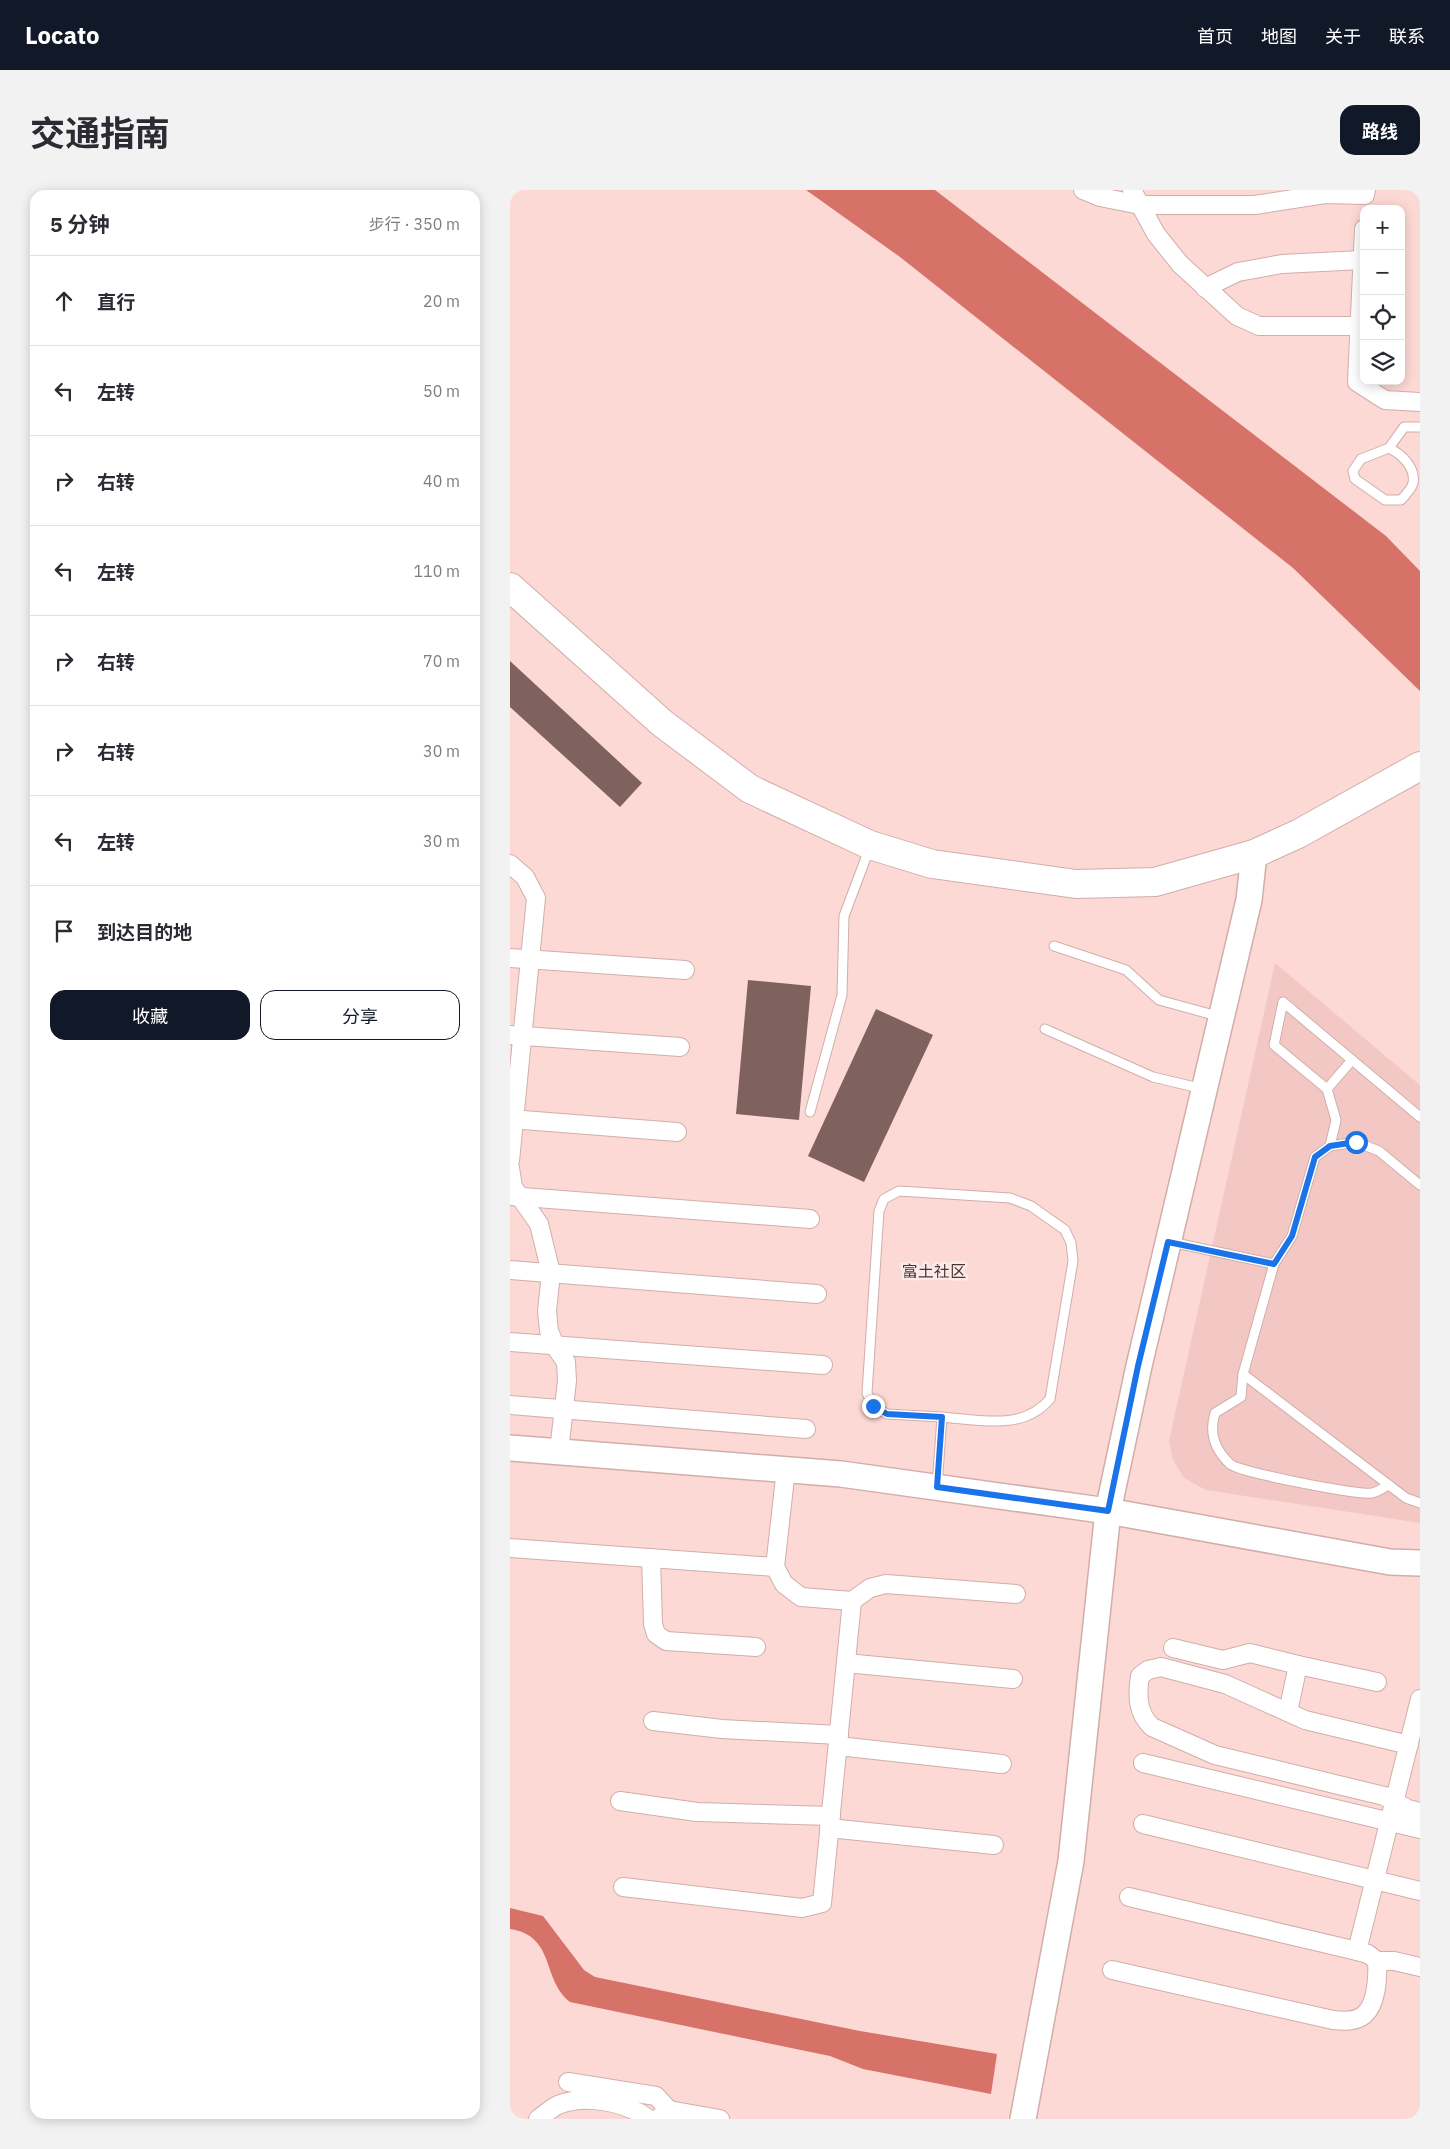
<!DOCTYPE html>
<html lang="zh">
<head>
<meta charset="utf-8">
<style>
  body { margin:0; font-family:"IBM Plex Sans","Noto Sans SC",sans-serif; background:#f2f2f3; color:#2b2b33 }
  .controls { position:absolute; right:15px; top:15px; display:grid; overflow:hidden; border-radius:10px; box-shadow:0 2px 12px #0003 }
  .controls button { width:45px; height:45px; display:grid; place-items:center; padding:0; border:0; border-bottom:1px solid #e1e1e2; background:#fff; color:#2b2b33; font:25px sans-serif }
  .stop { position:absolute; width:15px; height:15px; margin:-11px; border:4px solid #1a73e8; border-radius:50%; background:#fff }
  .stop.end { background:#1a73e8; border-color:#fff; box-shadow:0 1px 5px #0008 }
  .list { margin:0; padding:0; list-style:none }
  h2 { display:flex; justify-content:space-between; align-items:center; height:65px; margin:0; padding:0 20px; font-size:21px }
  h2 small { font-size:16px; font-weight:400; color:#7c7c81 }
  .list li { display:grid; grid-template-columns:32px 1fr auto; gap:15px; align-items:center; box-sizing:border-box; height:90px; padding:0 20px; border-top:1px solid #e1e1e2 }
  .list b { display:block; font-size:19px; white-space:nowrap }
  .list em { font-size:16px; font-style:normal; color:#7c7c81 }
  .actions { display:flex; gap:10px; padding:15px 20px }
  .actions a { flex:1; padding:11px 0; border:1px solid #111827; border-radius:15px; text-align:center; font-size:18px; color:#111827 }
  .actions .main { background:#111827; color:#fff }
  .icon { flex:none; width:28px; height:28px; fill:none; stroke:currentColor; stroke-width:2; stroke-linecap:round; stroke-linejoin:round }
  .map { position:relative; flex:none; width:910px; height:1929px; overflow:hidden; border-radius:15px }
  header { display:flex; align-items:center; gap:30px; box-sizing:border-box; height:70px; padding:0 25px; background:#111827; color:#fff }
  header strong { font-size:24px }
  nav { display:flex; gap:28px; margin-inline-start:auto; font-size:18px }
  .intro { display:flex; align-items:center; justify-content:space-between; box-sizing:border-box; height:120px; padding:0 30px }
  h1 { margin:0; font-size:35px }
  .button { padding:12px 22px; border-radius:15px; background:#111827; color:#fff; font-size:18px; font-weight:700 }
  main { display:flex; gap:30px; padding:0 30px }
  aside { flex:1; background:#fff; border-radius:15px; box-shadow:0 2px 12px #0003 }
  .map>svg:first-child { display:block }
  .built { fill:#f3c8c4 }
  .water { fill:#d77269 }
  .building { fill:#7f615d }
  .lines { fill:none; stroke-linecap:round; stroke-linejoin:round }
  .service-casing { stroke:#d1aeaa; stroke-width:11 }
  .minor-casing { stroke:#d1aeaa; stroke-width:20 }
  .secondary-casing { stroke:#d1aeaa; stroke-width:28 }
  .primary-casing { stroke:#d1aeaa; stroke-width:30 }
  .service { stroke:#fff; stroke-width:9 }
  .minor { stroke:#fff; stroke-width:18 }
  .secondary { stroke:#fff; stroke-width:25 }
  .primary { stroke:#fff; stroke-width:28 }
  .route { stroke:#1a73e8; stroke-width:6 }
  .labels { text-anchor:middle; stroke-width:5; stroke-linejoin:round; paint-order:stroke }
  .neighbourhood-label { font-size:16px; fill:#4e3330; stroke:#fbeceb }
</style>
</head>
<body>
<header>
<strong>Locato</strong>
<nav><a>首页</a><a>地图</a><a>关于</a><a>联系</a></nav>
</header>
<div class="intro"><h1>交通指南</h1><a class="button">路线</a></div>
<main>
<aside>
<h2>5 分钟<small>步行 · 350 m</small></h2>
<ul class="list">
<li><svg class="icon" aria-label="ahead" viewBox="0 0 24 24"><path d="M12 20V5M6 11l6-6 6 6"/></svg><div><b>直行</b></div><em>20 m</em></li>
<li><svg class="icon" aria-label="left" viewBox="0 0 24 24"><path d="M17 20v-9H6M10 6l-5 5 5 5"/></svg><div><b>左转</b></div><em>50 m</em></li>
<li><svg class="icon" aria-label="right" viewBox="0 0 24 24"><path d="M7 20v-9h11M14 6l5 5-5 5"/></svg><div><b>右转</b></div><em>40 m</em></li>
<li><svg class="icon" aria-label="left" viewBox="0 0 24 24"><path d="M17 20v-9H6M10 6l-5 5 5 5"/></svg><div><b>左转</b></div><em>110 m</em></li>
<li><svg class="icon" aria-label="right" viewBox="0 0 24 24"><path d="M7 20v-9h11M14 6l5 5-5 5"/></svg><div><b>右转</b></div><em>70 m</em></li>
<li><svg class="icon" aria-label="right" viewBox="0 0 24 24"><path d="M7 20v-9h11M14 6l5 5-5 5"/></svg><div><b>右转</b></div><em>30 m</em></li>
<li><svg class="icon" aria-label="left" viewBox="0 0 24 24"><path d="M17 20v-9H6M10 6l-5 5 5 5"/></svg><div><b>左转</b></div><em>30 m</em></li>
<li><svg class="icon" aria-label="arrive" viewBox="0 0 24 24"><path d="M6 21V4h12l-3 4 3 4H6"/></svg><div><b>到达目的地</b></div></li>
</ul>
<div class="actions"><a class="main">收藏</a><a>分享</a></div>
</aside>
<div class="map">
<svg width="910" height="1929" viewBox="0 0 910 1929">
  <rect width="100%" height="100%" fill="#fdd9d5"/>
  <!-- built -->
  <polygon class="built" points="765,773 910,895 910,1333 696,1300 674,1288 663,1270 659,1251"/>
  <!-- water -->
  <g class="water">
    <polygon points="296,0 425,0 876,346 910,381 910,501 783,378 390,67"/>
    <path d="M 0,1718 L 33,1726 L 74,1780 L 85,1787 L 350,1841 L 487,1864 L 481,1904 L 353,1879 L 320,1866 L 60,1812 C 31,1789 46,1746 0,1739 Z"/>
  </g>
  <!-- building -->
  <g class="building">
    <polygon points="0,471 132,593 110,617 0,517"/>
    <polygon points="238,790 301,796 289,930 226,924"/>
    <polygon points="366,819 423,845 354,992 298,966"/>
  </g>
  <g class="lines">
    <defs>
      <g id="service">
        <path d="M 879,258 C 891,264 906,277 903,293 C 902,299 895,305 891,310 L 875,310 L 845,289 L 843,281 L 851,269 L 879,258 L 894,237 L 910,237"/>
        <polyline points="544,756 616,780 649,810 711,827"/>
        <polyline points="535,839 643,887 693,899"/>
        <polyline points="817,899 842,870"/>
        <polyline points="300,922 332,805 334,726 360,657"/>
        <polyline points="820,956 826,930 817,899 764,855 773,812 910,927"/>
        <polyline points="910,995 869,961 846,952 820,956 805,967 782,1046 764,1074 733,1184 896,1308 910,1313"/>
        <polyline points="661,1052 764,1074"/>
        <path d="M 733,1184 L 731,1207 L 705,1223 C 699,1243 704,1259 720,1274 C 728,1282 851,1306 862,1303 C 868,1302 874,1297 879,1295"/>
        <path d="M 427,1297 L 432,1227 L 377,1224 L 363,1216 L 357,1203 L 369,1021 L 374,1009 L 389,1001 L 500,1008 L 521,1016 L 555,1040 L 561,1053 L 563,1071 L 540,1209 C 513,1241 470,1230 432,1227"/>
      </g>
      <g id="minor">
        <polyline points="573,0 590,7 630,15 745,15 815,4 855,5 856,0"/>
        <polyline points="622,0 646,44 670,74 727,126 749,136 849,136"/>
        <polyline points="854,39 847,192 875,210 910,212"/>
        <polyline points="695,98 728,82 772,74 852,70"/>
        <polyline points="0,674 15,687 26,708 0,971"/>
        <polyline points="0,768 175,780"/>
        <polyline points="0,845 170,857"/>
        <polyline points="0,929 167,942"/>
        <polyline points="0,978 3,997 29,1034 41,1083 37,1121 39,1141 46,1158 56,1172 57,1191 49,1261"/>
        <polyline points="0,1006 300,1029"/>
        <polyline points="0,1080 307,1104"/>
        <polyline points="0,1152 313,1175"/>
        <polyline points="0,1215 296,1239"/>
        <polyline points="0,1358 265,1377 276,1279"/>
        <polyline points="141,1368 143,1434 146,1444 156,1451 246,1457"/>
        <polyline points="265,1377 274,1394 291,1407 342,1411 360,1398 376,1394 506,1404"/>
        <polyline points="663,1458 713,1470 740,1463 788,1475"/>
        <polyline points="336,1473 503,1489"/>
        <polyline points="778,1522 788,1475 867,1492"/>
        <polyline points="143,1531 212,1539 329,1545"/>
        <path d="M 899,1555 L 795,1530 L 715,1494 L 651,1477 L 638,1480 L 630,1486 C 627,1505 627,1523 642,1537 L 705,1565 L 874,1606 L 898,1619 L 910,1622"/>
        <polyline points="328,1556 492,1574"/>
        <polyline points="633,1573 910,1639"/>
        <polyline points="110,1611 187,1622 321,1626"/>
        <polyline points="633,1634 910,1701"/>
        <polyline points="319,1638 484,1655"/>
        <polyline points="113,1697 292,1718 312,1713 342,1411"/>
        <polyline points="619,1707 847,1761 910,1509"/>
        <polyline points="867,1771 884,1771 910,1777"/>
        <path d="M 602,1780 L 823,1830 C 833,1831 845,1832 854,1825 C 867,1814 868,1786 867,1771 L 858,1764 L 847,1761"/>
        <polyline points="58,1892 146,1906 159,1920"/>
        <polyline points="151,1926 159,1920 210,1929"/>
        <path d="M 28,1929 C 34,1925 41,1918 48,1915 C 76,1904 116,1912 139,1929"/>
      </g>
      <g id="secondary">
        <polyline points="0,1258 331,1284 598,1321 880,1372 910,1373"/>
        <polyline points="513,1929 561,1671 598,1321 629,1176 739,710 744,664"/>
      </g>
      <polyline id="primary" points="0,397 152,533 240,599 360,655 422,674 566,694 645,692 744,664 788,644 910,576"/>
    </defs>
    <!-- service casing -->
    <use href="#service" class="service-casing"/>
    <!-- minor casing -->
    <use href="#minor" class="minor-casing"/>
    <!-- secondary casing -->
    <use href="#secondary" class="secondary-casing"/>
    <!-- primary casing -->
    <use href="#primary" class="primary-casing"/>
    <!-- service -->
    <use href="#service" class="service"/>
    <!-- minor -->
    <use href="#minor" class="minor"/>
    <!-- secondary -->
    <use href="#secondary" class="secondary"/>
    <!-- primary -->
    <use href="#primary" class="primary"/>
  </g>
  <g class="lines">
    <!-- route -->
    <polyline class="route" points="363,1216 377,1224 432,1227 427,1297 598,1321 628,1176 658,1052 764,1074 782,1046 805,967 820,956 846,952"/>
  </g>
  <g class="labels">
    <!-- neighbourhood labels -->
    <g class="neighbourhood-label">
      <text x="424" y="1087">富土社区</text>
    </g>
  </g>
</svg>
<div class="controls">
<button>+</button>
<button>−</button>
<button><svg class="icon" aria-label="locate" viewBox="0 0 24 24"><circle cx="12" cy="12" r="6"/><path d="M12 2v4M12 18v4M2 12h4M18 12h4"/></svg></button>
<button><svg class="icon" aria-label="layers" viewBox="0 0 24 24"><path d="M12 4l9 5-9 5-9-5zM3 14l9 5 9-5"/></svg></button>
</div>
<div class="stop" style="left:846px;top:952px"></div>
<div class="stop end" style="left:363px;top:1216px"></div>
</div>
</main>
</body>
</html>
